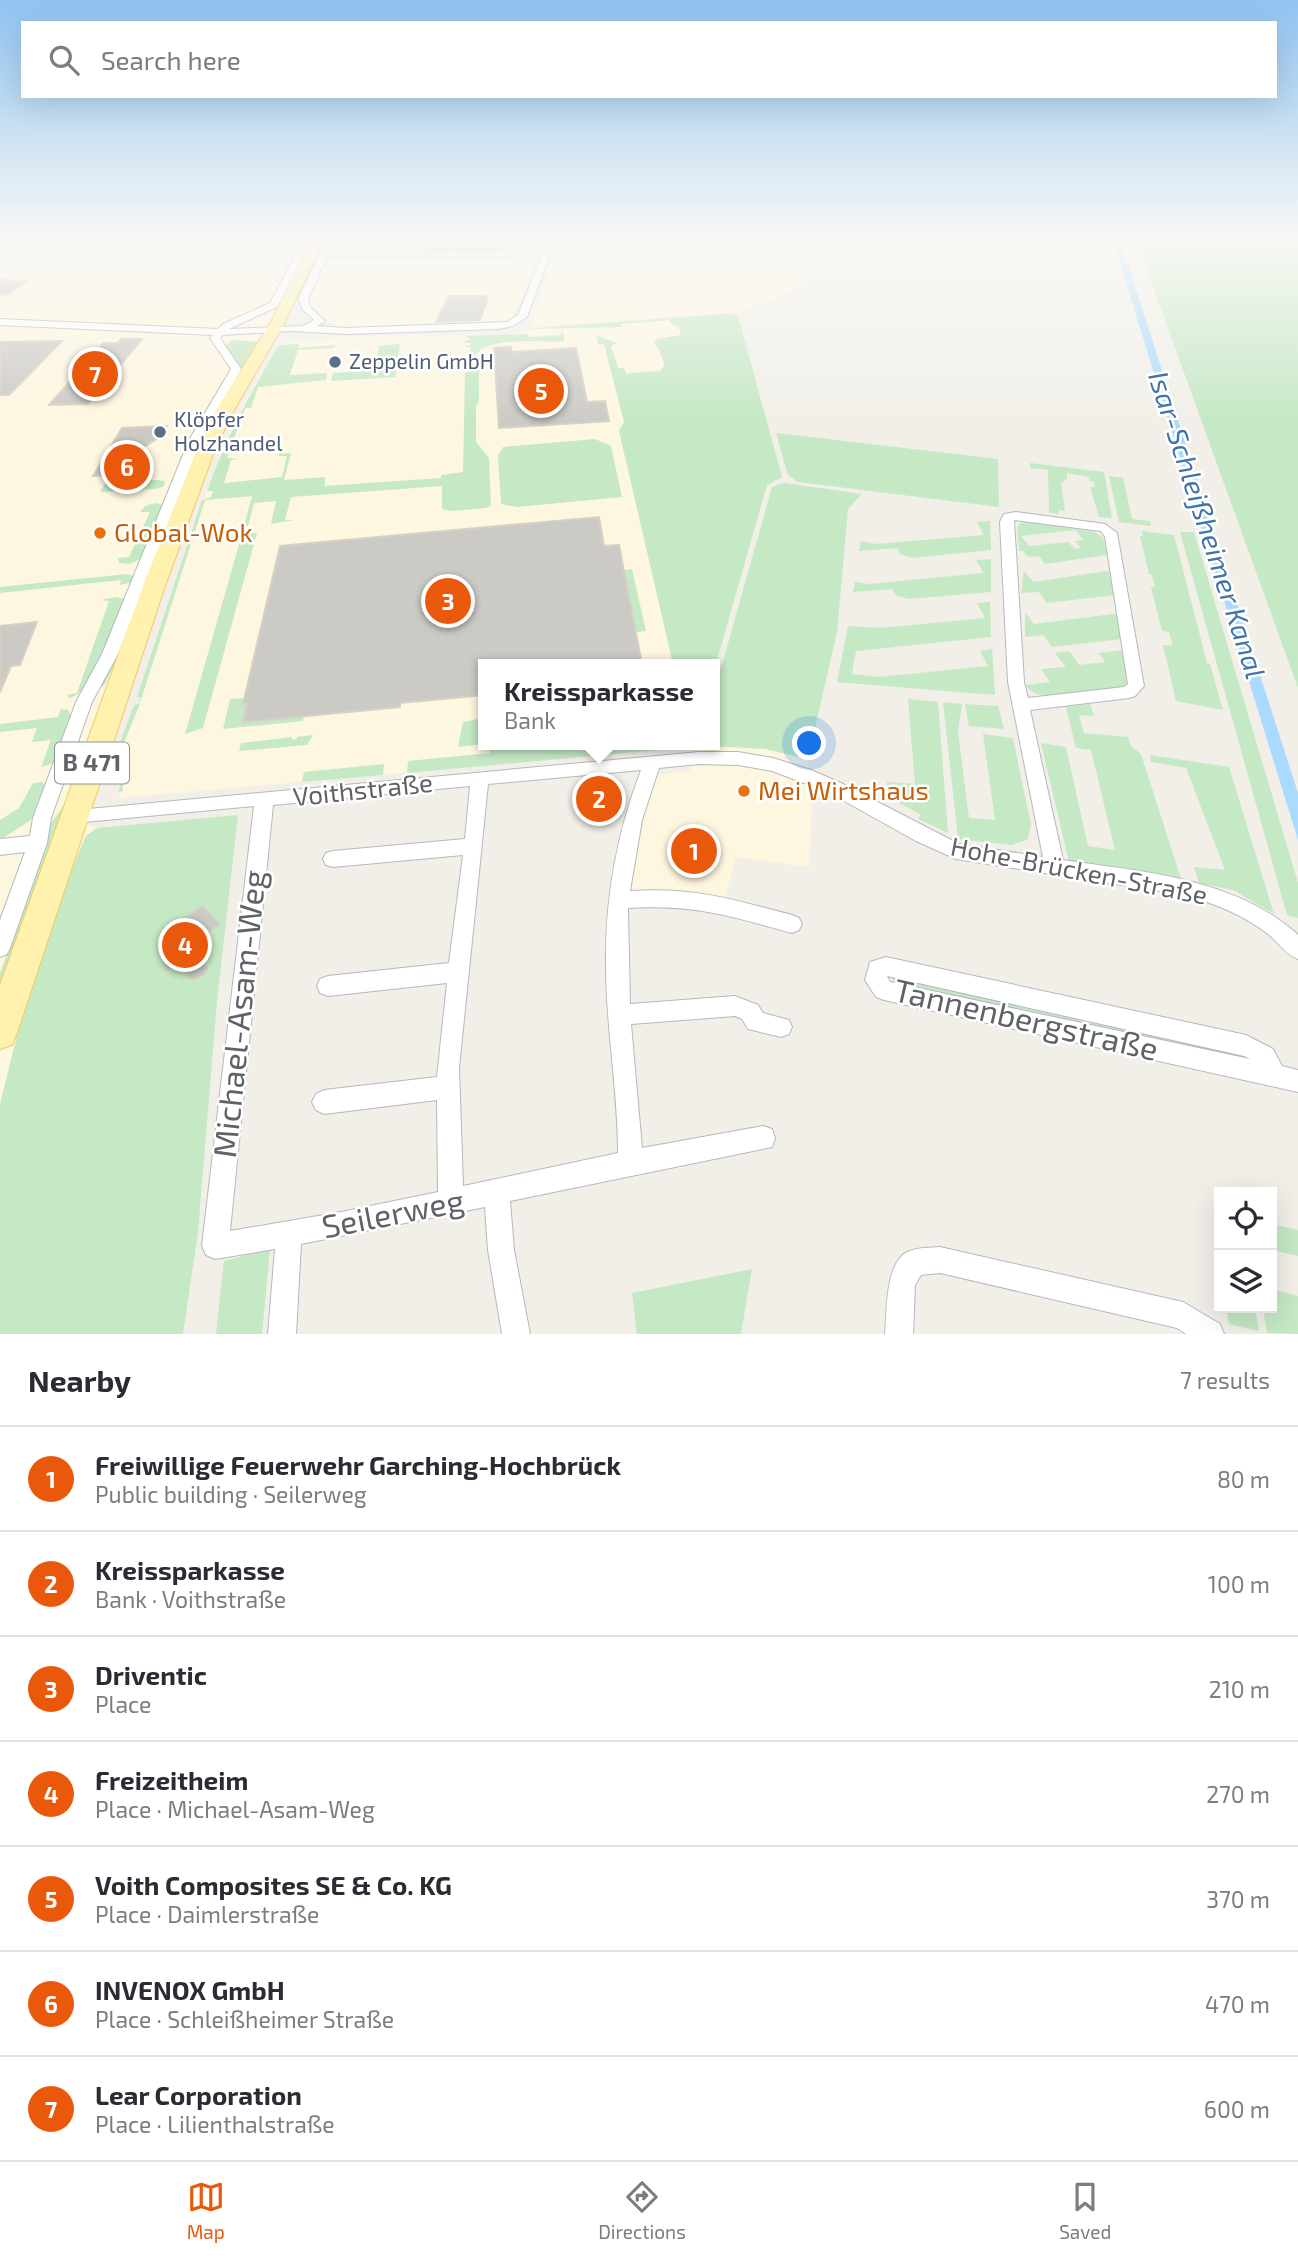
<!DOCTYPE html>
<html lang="en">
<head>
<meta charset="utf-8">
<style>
  body { margin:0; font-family:"Exo 2",sans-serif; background:#f2f2f3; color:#2b2b33 }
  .controls { position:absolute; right:21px; bottom:21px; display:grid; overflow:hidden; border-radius:0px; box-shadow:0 7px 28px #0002 }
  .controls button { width:63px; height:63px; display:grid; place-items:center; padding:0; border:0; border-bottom:2px solid #e1e1e2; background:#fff; color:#2b2b33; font:35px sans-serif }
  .you { position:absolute; left:810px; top:744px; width:24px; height:24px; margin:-18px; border:5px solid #fff; border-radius:50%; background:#1a73e8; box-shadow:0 0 0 10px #1a73e833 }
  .badge { display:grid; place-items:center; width:46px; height:46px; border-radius:50%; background:#ea580c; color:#fff; font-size:23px; font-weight:700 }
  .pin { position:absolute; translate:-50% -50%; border:4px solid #fff; box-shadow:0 2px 7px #0006 }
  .popup { position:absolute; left:478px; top:659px; width:242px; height:91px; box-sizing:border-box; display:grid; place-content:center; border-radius:0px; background:#fff; filter:drop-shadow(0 2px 5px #0005); font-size:23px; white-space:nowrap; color:#7c7c81 }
  .popup b { font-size:26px; color:#2b2b33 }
  .popup::after { content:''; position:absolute; left:50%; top:100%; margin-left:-14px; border:14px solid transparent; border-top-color:#fff }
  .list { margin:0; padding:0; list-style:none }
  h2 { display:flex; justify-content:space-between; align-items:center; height:91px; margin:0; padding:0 28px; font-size:30px }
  h2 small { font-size:23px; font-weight:400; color:#7c7c81 }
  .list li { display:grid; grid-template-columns:46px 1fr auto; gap:21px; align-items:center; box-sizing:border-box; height:105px; padding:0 28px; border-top:2px solid #e1e1e2 }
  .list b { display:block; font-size:26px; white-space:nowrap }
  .list p { margin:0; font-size:23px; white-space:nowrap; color:#7c7c81 }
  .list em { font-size:23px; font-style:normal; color:#7c7c81 }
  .icon { flex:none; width:38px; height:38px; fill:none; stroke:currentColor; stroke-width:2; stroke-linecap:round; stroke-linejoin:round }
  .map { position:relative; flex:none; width:1298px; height:1334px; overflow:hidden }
  .search { position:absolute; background:#fff; box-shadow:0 7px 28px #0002; left:21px; right:21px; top:21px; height:77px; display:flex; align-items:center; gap:18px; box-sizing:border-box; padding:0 24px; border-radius:0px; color:#7c7c81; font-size:26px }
  .sheet { height:826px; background:#fff }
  nav { display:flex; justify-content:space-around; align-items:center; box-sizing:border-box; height:98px; border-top:2px solid #e1e1e2; background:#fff; font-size:19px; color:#7c7c81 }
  nav a { display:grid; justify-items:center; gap:4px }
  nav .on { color:#ea580c }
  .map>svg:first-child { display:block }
  .commercial { fill:#fef7e0 }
  .green { fill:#c5e8c5; fill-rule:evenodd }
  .water { fill:#aadaff }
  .building { fill:#cccac5; stroke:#d6d1c6; stroke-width:2 }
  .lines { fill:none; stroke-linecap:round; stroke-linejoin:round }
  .minor-casing { stroke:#b5b8bc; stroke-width:2 }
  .primary-casing { stroke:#f2c960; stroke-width:2 }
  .minor { fill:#fff; fill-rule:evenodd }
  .primary { fill:#fff2af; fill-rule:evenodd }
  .service-dot { fill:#5c6f8a; stroke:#fff; stroke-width:2.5 }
  .food-dot { fill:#e8710a; stroke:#fff; stroke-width:2.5 }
  .labels { text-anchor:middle; stroke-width:5; stroke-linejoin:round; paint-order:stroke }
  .far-service-label { font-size:21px; fill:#4e5e75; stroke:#fff; text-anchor:start }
  .shield { fill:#fff; stroke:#8f9295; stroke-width:2 }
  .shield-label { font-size:24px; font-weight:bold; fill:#5f6368 }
  .food-label { font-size:26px; fill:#c56008; stroke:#fff; text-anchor:start }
  .street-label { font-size:26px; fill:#5f6368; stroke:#fff }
  .water-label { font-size:28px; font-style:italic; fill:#4174aa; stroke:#fff }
  .near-street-label { font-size:32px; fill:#5f6368; stroke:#fff }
</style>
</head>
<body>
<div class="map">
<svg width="1298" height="1334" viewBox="0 0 1298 1334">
  <rect width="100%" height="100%" fill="#f1efe8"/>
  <!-- commercial -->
  <g class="commercial">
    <polygon points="0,237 321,237 210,436 73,817 97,828 85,836 56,907 28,991 0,1104"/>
    <polygon points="335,237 544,237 518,307 507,321 442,326 337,328 306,304"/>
    <polygon points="559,237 751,240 751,237 815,237 802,281 793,291 738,312 531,327"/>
    <polygon points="670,320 674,325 679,326 681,335 658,339 664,369 617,374 717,485 715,667 714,664 484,664 484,745 692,745 692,747 765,749 808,759 812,803 809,867 736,857 725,897 625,893 650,775 690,771 691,747 119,798 121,779 116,753 134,705 139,704 141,697 137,697 191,532 226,440 244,403 280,343 354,336 509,335 525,329"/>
  </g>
  <!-- green -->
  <g class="green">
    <polygon points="1135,237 1298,237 1298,688"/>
    <polygon points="327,254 536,257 537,258 329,259 327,263 324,262"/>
    <polygon points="727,314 738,316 782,477 767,485 715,667 714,664 673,664 619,431 624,422 604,344 598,344 596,335 617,343 611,346 618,368 624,368 626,374 660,371 665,365 658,347 654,344 657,339 681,335 679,326 674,326 669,320 621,324 623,327 525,329"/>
    <path d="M 561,332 L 563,332 L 564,341 C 542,343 489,336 476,354 L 479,364 L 479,401 L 476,406 L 476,442 L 489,458 L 491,505 L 487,508 L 452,511 L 442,509 L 442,486 L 291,497 L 285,520 L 294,520 L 271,524 L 276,501 L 254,503 L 248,526 L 244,526 L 252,496 L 205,500 L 139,706 L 120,752 L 123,791 L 119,792 L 121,779 L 116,753 L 134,705 L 139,704 L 141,697 L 137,697 L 202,500 L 211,497 L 213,491 L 207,491 C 227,436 249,395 279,345 L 299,344 L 298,348 L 335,345 L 334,348 L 298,350 L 290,375 L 327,373 L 326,380 L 258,387 L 251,408 L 245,408 L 227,458 L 239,459 L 231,460 L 224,483 L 282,477 L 287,456 L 279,456 L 279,454 L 291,453 L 284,480 L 325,477 L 325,486 L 441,478 L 441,475 L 463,472 L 465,372 L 471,371 L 465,369 L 465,366 L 471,366 L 471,363 L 465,363 L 471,360 L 471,358 L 465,358 L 471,355 L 471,353 L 465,353 L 471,350 L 471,348 L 465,346 L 471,345 L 471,343 L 465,343 L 465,341 L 471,340 L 465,336 L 528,334 L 529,337 L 561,335 Z"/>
    <polygon points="232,340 258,342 223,403 126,642 104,686 99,687 200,436 239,369 238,363 225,346"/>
    <polygon points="400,344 395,377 331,381 333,373 375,370 379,346"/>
    <polygon points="776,433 998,459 999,507 798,482 788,475"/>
    <polygon points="595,439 611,446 622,497 517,507 501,504 498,456 503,447"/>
    <polygon points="1030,463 1104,472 1112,518 1099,517 1090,487 1095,487 1094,482 1090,481 1089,477 1067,473 1067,479 1061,483 1065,511 1059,510 1059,514 1049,513 1048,470 1030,468"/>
    <polygon points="1109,476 1123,478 1132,519 1150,521 1151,526 1119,522"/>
    <polygon points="157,480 165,481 164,486 156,489 100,492 106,482"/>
    <polygon points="784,483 862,494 848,509 837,632 808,759 765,749 701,745 714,745 715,690 772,487"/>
    <polygon points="155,503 163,505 142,558 130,564 119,563 118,558 129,557 150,512 140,512 145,506"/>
    <polygon points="990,521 991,550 912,558 900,554 897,548 859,551 861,541 876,544 984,535 977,522"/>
    <path d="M 1027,522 L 1095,532 L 1103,538 L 1107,555 L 1045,564 L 1039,556 L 1028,557 L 1023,551 L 1019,551 L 1017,527 L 1020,523 ZM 1075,530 L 1084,540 L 1075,541 L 1081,548 L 1075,549 L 1068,542 L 1029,546 L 1021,536 Z"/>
    <polygon points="1142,531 1174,535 1207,663 1210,664 1223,710 1176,701 1163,645 1173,646 1169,632 1162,631 1151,587 1155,587 1152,575 1149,574 1140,536 1143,536"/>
    <polygon points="1180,532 1194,532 1298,883 1298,918 1287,915"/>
    <polygon points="257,533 203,728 185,734 242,534"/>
    <polygon points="991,559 991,592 908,599 896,595 892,589 853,592 855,582 869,584 984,573 976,560"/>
    <polygon points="632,569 646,631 636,632 624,570"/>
    <polygon points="1024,571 1033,582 1107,571 1112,573 1114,595 1047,603 1039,592 1021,593"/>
    <polygon points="127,574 135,576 132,582 120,585 121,580 0,593 0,587"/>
    <path d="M 115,597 L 125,599 C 115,623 96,694 69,698 L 67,695 L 77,693 L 109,601 L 101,600 Z"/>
    <polygon points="990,602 991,637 856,651 852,674 879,677 988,666 980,651 992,649 995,695 837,682 848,626 881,628 985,618 977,603"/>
    <polygon points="1025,612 1034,624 1113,614 1118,616 1122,639 1052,647 1043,635 1025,637"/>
    <path d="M 1124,650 L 1130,686 C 1108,689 1036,708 1026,685 L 1050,682 L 1041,669 L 1066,667 L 1055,653 L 1069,651 L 1079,665 L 1105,662 L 1099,653 Z"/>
    <polygon points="244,698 243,704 247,704 243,722 304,716 303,721 223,729 230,699"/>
    <polygon points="908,699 938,702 948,833 918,819 921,815 887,796 887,782 915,784"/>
    <polygon points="943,702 962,704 958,732 969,818 995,820 983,734 1013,738 1031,825 1028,839 1012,845 958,839"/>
    <polygon points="965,704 998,706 1004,729 969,726"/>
    <polygon points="1090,704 1094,716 1079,715 1084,733 1128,737 1131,746 1141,754 1183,885 1070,866 1041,743 1066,747 1088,846 1115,850 1091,750 1076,748 1066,707"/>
    <polygon points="61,709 68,710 71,715 54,763 41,767 51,740 32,742 37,728 0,732 0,724 58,717"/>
    <polygon points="483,718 483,744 458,747 463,722"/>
    <polygon points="313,735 307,745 239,751 241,743 292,737 292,740 297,739 297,737"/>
    <polygon points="490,745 692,745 691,747 407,773 408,761 490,753"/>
    <polygon points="1150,755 1229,767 1274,914 1233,890 1199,883 1194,867 1225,870 1186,768 1151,762"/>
    <polygon points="384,764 383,775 302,782 304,772"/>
    <polygon points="42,782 45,785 31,820 0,840 0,820 19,808 33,783"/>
    <polygon points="72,795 0,997 0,973 45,850 51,823"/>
    <polygon points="238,815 217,1001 198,1232 183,1334 0,1334 0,1104 28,991 56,907 86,836 97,828"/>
    <polygon points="895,977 1244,1055 1248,1061 895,985 892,980"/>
    <polygon points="1272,1224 1298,1230 1298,1256 1272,1250"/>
    <polygon points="270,1249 262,1334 216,1334 224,1261"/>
    <polygon points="752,1269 741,1334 637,1334 632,1293"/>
    <polygon points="1272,1289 1298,1296 1298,1334 1267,1333 1263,1308 1272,1308"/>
    <polygon points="1226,1308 1255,1308 1259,1331 1229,1324"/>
  </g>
  <!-- water -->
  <polygon class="water" points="1112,237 1119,237 1124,252 1298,793 1298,840"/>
  <!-- building -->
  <g class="building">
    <polygon points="378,237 508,237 501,253 368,251"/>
    <polygon points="0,280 26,282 7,295 0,294"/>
    <polygon points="449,296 484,296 488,298 480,320 436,322"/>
    <polygon points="121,339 142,339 88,404 49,405 104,343 118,343"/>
    <polygon points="62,341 9,395 0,395 0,342"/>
    <polygon points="511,347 511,352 576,348 587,402 605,401 609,421 499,428 494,348"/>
    <polygon points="167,426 158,438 127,458 146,458 138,473 93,476 122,428"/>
    <polygon points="599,517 604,546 619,545 642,664 484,664 484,695 400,703 400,707 243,722 247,704 243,704 280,546"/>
    <polygon points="37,622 20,665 11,666 0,692 0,626"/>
    <polygon points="202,906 220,924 207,933 210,953 200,957 207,968 203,975 194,979 189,978 184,963 166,970 160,936 176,931 173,927"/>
  </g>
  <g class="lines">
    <defs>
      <g id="minor">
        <polygon points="22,237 32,237 0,260 0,253"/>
        <polygon points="305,237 313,237 277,307 229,329 303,326 314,320 303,310 298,299 328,237 336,237 308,299 310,307 325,321 317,326 346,328 507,322 518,315 549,237 557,237 527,317 513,326 499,329 346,334 291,331 223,335 220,338 241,369 201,440 118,654 92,702 51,818 47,843 10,948 7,954 0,957 0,920 25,852 0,855 0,839 30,836 33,818 76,702 102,654 189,440 231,369 210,338 213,335 0,325 0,319 218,329 223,324 270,303"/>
        <path d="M 1016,512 L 1105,524 L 1117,533 L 1144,686 L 1135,696 L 1129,698 L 1030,710 L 1063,860 C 1143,872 1230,877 1295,932 L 1298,935 L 1298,959 C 1286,955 1278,942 1268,934 C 1244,915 1215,904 1186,895 L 956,859 L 916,841 L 828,792 L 772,771 L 738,765 L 699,764 L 659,768 L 642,820 L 630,891 C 693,887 732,899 792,915 L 799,918 L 802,924 L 799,930 L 792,933 C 731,916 693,904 628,908 L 630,1004 L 735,996 L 758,1005 L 763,1013 L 789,1020 L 792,1027 L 789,1034 L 781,1037 L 748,1029 L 742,1019 L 735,1016 L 631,1024 L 642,1148 L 763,1126 L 772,1129 L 775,1138 L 772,1147 L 510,1201 L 514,1250 L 530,1334 L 502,1334 L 488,1250 L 485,1207 L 301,1244 L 296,1334 L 268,1334 L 275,1249 L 215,1259 L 206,1255 L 202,1246 L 254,806 L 74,823 L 67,821 L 65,816 L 67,811 L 699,752 L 738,752 L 773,758 L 811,770 L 841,783 L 959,844 L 1043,857 L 1008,682 L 1000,522 L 1004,514 ZM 1014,520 L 1101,531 L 1105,537 L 1128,684 L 1124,687 L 1028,698 L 1024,682 ZM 641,770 C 617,833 605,898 606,965 C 606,1028 618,1090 618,1153 L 463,1186 L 459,1068 L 488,784 ZM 470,786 L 465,839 L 333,851 L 326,853 L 323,859 L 326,865 L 333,867 L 463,855 L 449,963 L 328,976 L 320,979 L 317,986 L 320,993 L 328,996 L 447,983 L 437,1077 L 324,1090 L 316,1094 L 312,1102 L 316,1110 L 324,1114 L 437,1100 L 438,1192 L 341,1212 L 230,1231 L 273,805 Z"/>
        <path d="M 886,957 L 1246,1035 L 1273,1049 L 1282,1066 L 1298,1070 L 1298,1092 L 884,1000 L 876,997 L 865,980 L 870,962 ZM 887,976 L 1244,1056 L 1250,1059 L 890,982 Z"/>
        <path d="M 940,1247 L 1183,1302 L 1220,1324 L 1224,1334 L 1186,1334 L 1177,1328 L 940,1273 L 921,1275 L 915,1285 L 913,1334 L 885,1334 C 887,1312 885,1264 907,1252 C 917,1247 930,1248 940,1247 Z"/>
      </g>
      <polygon id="primary" points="312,237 325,237 285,322 233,412 215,449 165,586 17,1033 12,1045 0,1049 0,985 143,586 197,449 215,412 271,322"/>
    </defs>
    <!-- minor casing -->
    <use href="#minor" class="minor-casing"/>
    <!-- primary casing -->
    <use href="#primary" class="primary-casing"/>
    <!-- minor -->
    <use href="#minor" class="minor"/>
    <!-- primary -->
    <use href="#primary" class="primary"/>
  </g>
  <!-- sky -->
  <linearGradient id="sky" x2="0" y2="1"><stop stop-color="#8fc3f1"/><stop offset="0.56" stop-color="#f9f8f5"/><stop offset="1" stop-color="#f9f8f5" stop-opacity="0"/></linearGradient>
  <rect width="1298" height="424" fill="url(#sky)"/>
  <!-- markers -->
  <g class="service-dot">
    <circle cx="335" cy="362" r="7"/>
    <circle cx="160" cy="432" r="7"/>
  </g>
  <g class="food-dot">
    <circle cx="100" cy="533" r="7"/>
    <circle cx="744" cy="791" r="7"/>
  </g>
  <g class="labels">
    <!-- far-service labels -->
    <g class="far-service-label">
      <text x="349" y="369">Zeppelin GmbH</text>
      <text x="174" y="427">Klöpfer<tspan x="174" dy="24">Holzhandel</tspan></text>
    </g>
    <!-- shield labels -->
    <rect class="shield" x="55" y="742.5" width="74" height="41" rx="5"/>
    <g class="shield-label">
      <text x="92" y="771">B 471</text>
    </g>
    <!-- food labels -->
    <g class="food-label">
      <text x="114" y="542">Global-Wok</text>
      <text x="758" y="800">Mei Wirtshaus</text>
    </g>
    <!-- street labels -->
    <g class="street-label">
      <text transform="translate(363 790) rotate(-6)" y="9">Voithstraße</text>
      <text transform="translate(1079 871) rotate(11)" y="9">Hohe-Brücken-Straße</text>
    </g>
    <!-- water labels -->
    <g class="water-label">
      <text transform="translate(1207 525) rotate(72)" y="10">Isar-Schleißheimer Kanal</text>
    </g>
    <!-- near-street labels -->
    <g class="near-street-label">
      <text transform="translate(240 1014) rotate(-84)" y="11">Michael-Asam-Weg</text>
      <text transform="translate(1026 1020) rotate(13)" y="11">Tannenbergstraße</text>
      <text transform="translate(393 1214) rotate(-11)" y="11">Seilerweg</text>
    </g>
  </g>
</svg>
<div class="controls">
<button><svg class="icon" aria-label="locate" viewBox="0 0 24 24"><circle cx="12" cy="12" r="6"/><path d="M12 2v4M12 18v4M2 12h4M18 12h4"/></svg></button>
<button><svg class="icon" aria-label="layers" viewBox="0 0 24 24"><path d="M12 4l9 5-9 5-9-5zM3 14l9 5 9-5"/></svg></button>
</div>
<div class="you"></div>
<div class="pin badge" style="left:694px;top:851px">1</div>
<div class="pin badge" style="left:599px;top:799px">2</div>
<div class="popup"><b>Kreissparkasse</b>Bank</div>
<div class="pin badge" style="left:448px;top:601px">3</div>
<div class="pin badge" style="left:185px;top:945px">4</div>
<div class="pin badge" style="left:541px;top:391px">5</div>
<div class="pin badge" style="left:127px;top:467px">6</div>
<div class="pin badge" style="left:95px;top:374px">7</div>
<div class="search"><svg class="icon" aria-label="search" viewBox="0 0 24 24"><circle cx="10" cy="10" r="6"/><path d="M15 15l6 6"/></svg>Search here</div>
</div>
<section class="sheet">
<h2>Nearby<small>7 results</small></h2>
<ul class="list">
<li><span class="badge">1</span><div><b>Freiwillige Feuerwehr Garching-Hochbrück</b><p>Public building · Seilerweg</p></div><em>80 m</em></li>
<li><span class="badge">2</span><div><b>Kreissparkasse</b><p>Bank · Voithstraße</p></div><em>100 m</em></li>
<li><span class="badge">3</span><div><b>Driventic</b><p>Place</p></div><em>210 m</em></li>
<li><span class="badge">4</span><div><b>Freizeitheim</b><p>Place · Michael-Asam-Weg</p></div><em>270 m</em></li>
<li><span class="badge">5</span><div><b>Voith Composites SE &amp; Co. KG</b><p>Place · Daimlerstraße</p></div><em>370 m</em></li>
<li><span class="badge">6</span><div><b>INVENOX GmbH</b><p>Place · Schleißheimer Straße</p></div><em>470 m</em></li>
<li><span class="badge">7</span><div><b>Lear Corporation</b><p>Place · Lilienthalstraße</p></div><em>600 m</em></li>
</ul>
</section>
<nav>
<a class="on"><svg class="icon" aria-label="map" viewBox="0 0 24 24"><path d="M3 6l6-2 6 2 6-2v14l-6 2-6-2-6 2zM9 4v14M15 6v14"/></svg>Map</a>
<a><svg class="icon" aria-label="directions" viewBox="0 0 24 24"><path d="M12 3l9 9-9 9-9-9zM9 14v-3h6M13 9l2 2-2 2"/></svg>Directions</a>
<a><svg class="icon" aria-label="saved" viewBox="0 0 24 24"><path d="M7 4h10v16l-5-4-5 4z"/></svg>Saved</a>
</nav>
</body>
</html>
